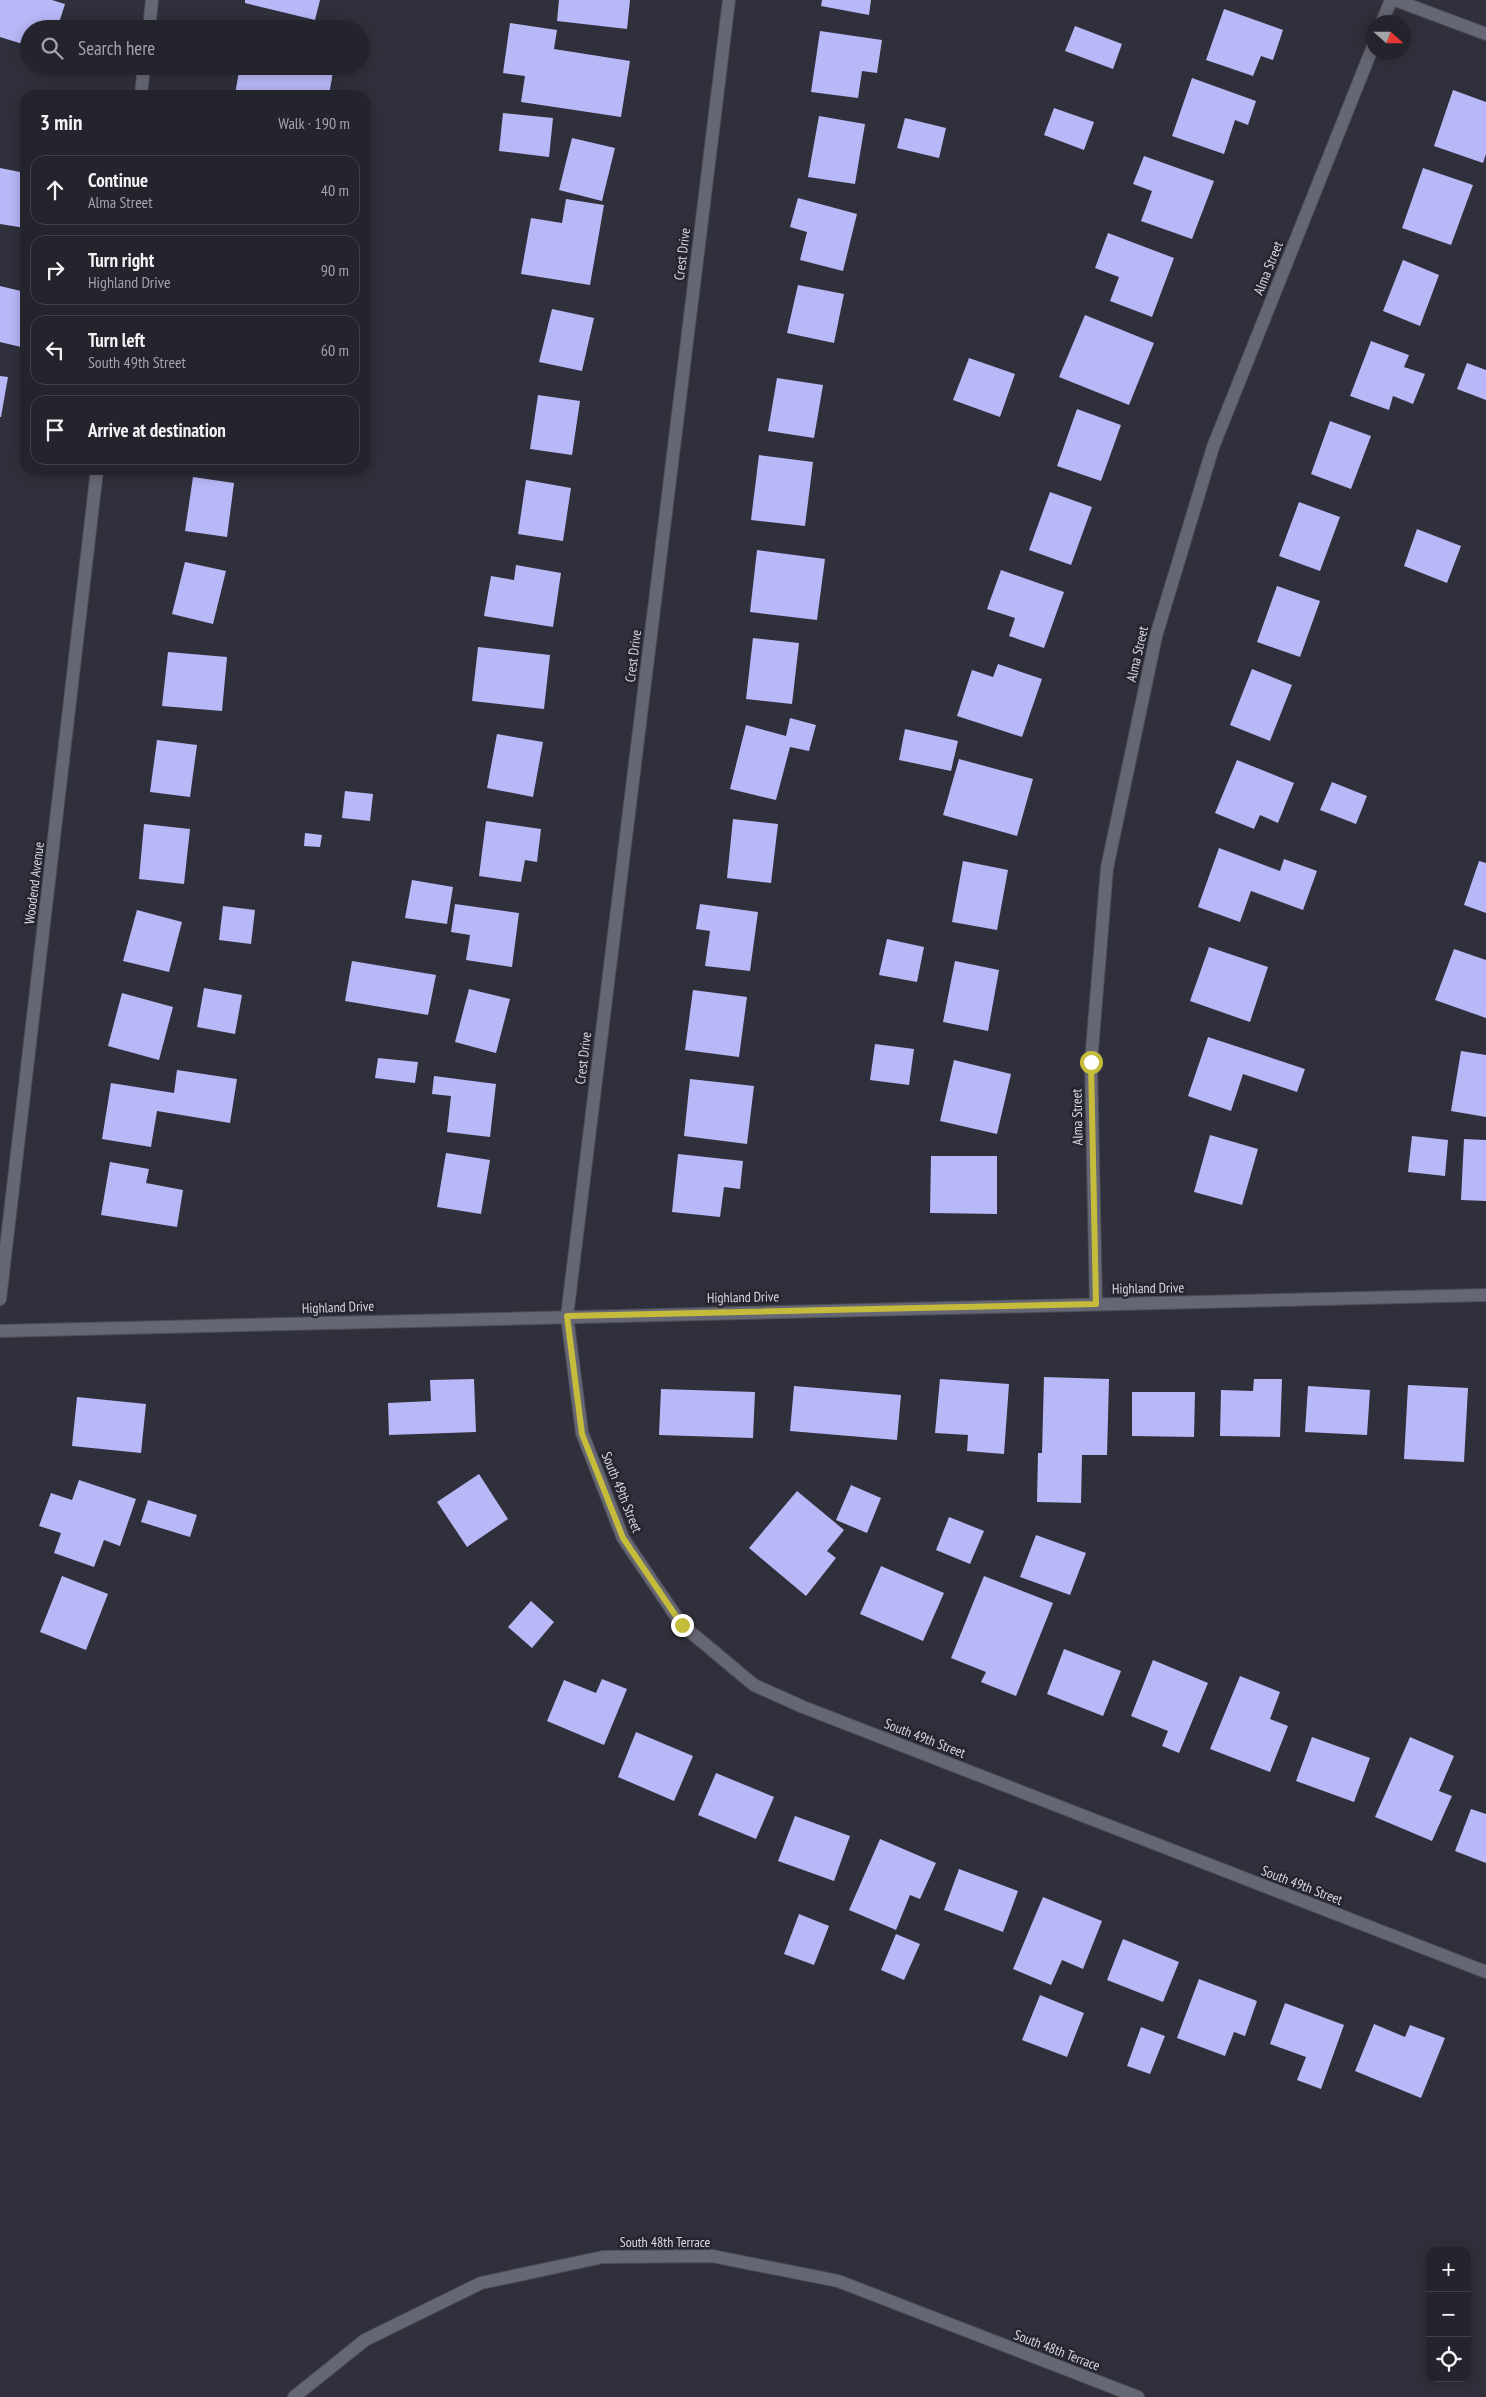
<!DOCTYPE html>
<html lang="en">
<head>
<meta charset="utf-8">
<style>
  body { margin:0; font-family:"PT Sans Narrow",sans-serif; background:#303039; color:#f1f3f6 }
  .controls { position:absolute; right:15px; bottom:15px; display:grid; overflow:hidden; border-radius:10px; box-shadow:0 2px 12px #0003 }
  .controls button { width:45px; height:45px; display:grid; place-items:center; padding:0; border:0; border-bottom:1px solid #414149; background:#24242d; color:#f1f3f6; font:25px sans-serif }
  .compass { position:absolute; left:1366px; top:15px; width:45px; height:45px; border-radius:50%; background:#24242d; box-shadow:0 2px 12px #0003; rotate:111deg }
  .stop { position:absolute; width:15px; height:15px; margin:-11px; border:4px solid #c6bc3c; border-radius:50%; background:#fff }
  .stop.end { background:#c6bc3c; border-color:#fff; box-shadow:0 1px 5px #0008 }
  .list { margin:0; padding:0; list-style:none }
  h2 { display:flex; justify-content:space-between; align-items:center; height:65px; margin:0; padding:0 20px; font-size:21px }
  h2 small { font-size:16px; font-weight:400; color:#a3a4aa }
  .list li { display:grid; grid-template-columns:32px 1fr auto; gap:15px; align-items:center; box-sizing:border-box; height:70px; margin:0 10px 10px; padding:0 10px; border:1px solid #414149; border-radius:15px }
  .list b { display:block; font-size:19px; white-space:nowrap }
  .list p { margin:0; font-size:16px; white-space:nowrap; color:#a3a4aa }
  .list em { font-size:16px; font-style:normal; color:#a3a4aa }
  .icon { flex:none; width:28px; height:28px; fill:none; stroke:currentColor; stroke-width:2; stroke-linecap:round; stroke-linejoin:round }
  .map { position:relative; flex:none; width:1486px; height:2397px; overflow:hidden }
  .search { position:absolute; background:#24242d; box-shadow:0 2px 12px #0003; left:20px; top:20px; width:350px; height:55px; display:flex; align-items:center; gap:12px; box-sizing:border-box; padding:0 18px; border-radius:28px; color:#a3a4aa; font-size:19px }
  .panel { position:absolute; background:#24242d; box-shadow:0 2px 12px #0003; left:20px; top:90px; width:350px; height:385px; border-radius:15px }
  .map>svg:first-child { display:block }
  .building { fill:#b8b7f8 }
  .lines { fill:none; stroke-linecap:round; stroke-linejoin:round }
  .street-casing { stroke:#4e4e58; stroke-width:14 }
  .street { stroke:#666774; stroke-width:12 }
  .route { stroke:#c6bc3c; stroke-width:6 }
  .labels { text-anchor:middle; stroke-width:5; stroke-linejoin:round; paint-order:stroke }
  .street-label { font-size:14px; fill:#d8d8e0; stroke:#262632 }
</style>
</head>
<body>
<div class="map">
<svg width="1486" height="2397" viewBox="0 0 1486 2397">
  <rect width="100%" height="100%" fill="#30303c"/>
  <!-- building -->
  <g class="building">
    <polygon points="0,0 52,0 65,4 57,29 29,29 29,46 0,37"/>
    <polygon points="245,0 320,0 315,20 245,3"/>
    <polygon points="559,0 630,0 627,29 557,21"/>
    <polygon points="822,0 871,0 869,15 821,6"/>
    <polygon points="1224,9 1283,30 1273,60 1261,56 1253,76 1206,60"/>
    <polygon points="279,21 317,28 317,29 278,29"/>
    <polygon points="510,23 557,30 554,49 630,61 621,117 521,102 525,76 503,73"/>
    <polygon points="1075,26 1122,44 1113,69 1065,51"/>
    <polygon points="820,31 882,40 877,73 862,71 858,98 811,92"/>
    <polygon points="240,66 334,66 329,95 239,95 235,94"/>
    <polygon points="1192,78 1256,101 1248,125 1235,120 1224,154 1172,136"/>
    <polygon points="1453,90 1486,102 1486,154 1483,163 1434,146"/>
    <polygon points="1054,108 1094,122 1084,150 1044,135"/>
    <polygon points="503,113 553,118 549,157 499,151"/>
    <polygon points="819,116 865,124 855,184 808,177"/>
    <polygon points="905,118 946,128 939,158 897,148"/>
    <polygon points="572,138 615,148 602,201 559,190"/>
    <polygon points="1144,156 1214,181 1192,239 1141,221 1152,191 1133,184"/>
    <polygon points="0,168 25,173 25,228 0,224"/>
    <polygon points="1423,168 1473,185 1451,245 1402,228"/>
    <polygon points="798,198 857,214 843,271 800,260 807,232 790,227"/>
    <polygon points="566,199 604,205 590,285 521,274 531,218 562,223"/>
    <polygon points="1108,233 1174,258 1152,317 1110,301 1119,277 1095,268"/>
    <polygon points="1403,260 1439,275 1420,326 1383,311"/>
    <polygon points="798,285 844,294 834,343 787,333"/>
    <polygon points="0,286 25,292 25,330 21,347 0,342"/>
    <polygon points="552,309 594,318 582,371 539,362"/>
    <polygon points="1085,315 1154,343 1129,405 1059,377"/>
    <polygon points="1371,341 1409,355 1404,367 1425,374 1413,404 1393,396 1389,410 1350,396"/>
    <polygon points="969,358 1015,374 1000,417 953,400"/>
    <polygon points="1467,363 1486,370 1486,400 1457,389"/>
    <polygon points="0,376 8,377 1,417 0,417"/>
    <polygon points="777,378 823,385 814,438 768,431"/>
    <polygon points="538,395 580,401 572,455 530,449"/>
    <polygon points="1077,409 1121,425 1101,481 1057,466"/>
    <polygon points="1330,421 1371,436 1351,489 1311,474"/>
    <polygon points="759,455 813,462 805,526 751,520"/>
    <polygon points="193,477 234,483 227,537 185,531"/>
    <polygon points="526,480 571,488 563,541 518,534"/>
    <polygon points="1050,492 1092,507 1071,565 1029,550"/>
    <polygon points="1299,502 1340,517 1320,571 1279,556"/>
    <polygon points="1417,529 1461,546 1447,583 1404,566"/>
    <polygon points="757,550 825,559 817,620 750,612"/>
    <polygon points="185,562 226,571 213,624 172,614"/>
    <polygon points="516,565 561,573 553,627 484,616 491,576 514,580"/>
    <polygon points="1001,570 1064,592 1044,648 1009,636 1015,618 987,609"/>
    <polygon points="1277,586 1320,601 1300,657 1257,642"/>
    <polygon points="753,638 799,643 792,704 746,699"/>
    <polygon points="478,647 550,655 544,709 472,701"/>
    <polygon points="168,652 227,657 222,711 162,706"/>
    <polygon points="998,664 1042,679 1022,737 957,716 972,670 993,677"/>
    <polygon points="1252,669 1292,685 1270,741 1230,725"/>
    <polygon points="790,718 816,725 809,751 790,747 776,800 730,789 746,725 786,736"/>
    <polygon points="905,729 958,741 951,771 899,760"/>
    <polygon points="497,734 543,742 533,797 487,788"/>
    <polygon points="157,740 197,745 190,797 150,792"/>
    <polygon points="959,759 1033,779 1017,836 943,815"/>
    <polygon points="1237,760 1294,783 1278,823 1260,815 1254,829 1215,813"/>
    <polygon points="1332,782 1367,796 1356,824 1320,810"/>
    <polygon points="345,791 373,794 370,821 342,818"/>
    <polygon points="733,819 778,824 771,883 727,878"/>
    <polygon points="486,821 541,829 537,862 525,860 521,882 479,876"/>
    <polygon points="144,824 190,829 184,884 139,879"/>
    <polygon points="305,833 322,835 320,847 304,846"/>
    <polygon points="1219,848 1280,871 1284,859 1317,871 1303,910 1251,891 1240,922 1198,907"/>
    <polygon points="963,861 1008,870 997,930 952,922"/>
    <polygon points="1479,861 1486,863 1486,913 1464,905"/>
    <polygon points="412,880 453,887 447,924 405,918"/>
    <polygon points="455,904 519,913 512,967 466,960 470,935 451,932"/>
    <polygon points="700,904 758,912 750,971 705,966 710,931 696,929"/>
    <polygon points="223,906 255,910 251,944 219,940"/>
    <polygon points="137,910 182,922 169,972 123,961"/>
    <polygon points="887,939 924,947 917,982 879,975"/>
    <polygon points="1209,947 1268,967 1250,1022 1190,1001"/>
    <polygon points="1454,949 1486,960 1486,1018 1435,1000"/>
    <polygon points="352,961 436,975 428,1015 345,1001"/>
    <polygon points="955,961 999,970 988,1031 943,1022"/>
    <polygon points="204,988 242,995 235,1034 197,1027"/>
    <polygon points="469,989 510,999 496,1053 455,1042"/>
    <polygon points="693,990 747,997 739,1057 685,1050"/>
    <polygon points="122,993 173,1007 159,1060 108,1046"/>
    <polygon points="1208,1037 1305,1069 1297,1092 1243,1074 1231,1111 1188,1096"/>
    <polygon points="875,1044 914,1049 909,1085 870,1080"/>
    <polygon points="1461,1051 1486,1055 1486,1117 1451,1111"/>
    <polygon points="378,1058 418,1062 415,1083 375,1078"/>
    <polygon points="954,1060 1011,1074 997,1134 940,1121"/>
    <polygon points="177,1070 237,1079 230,1123 157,1111 151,1147 102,1139 111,1083 174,1093"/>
    <polygon points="434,1076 496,1084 490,1137 447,1132 451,1096 432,1094"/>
    <polygon points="690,1079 754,1086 747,1144 684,1136"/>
    <polygon points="1210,1135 1258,1149 1242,1205 1194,1192"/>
    <polygon points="1412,1136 1448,1140 1445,1176 1408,1172"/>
    <polygon points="1464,1139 1486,1140 1486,1201 1461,1200"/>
    <polygon points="446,1153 490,1160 481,1214 437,1207"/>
    <polygon points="678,1154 743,1161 740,1189 724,1187 720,1217 672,1212"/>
    <polygon points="931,1156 997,1156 997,1214 930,1213"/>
    <polygon points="110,1162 149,1169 146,1183 183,1190 177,1227 101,1215"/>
    <polygon points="1044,1377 1109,1379 1107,1455 1082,1455 1081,1503 1037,1502 1038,1453 1042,1453"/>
    <polygon points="474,1379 476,1432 389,1435 388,1403 431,1401 430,1380"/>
    <polygon points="940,1379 1009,1384 1004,1454 967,1451 968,1435 935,1433"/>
    <polygon points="1254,1379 1282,1379 1280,1437 1220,1436 1221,1390 1253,1391"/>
    <polygon points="1408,1385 1468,1388 1464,1462 1404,1459"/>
    <polygon points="794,1386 901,1395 897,1440 790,1431"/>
    <polygon points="1308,1386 1370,1390 1367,1435 1305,1432"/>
    <polygon points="661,1389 755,1392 753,1438 659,1435"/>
    <polygon points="1132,1392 1195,1392 1194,1437 1132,1436"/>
    <polygon points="77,1397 146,1404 141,1453 72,1446"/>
    <polygon points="479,1474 508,1519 467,1547 437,1502"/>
    <polygon points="79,1480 136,1499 120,1546 104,1540 94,1567 54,1553 61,1533 39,1526 51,1493 72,1500"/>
    <polygon points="851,1485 881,1498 867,1533 836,1520"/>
    <polygon points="797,1491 844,1530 827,1551 836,1558 806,1596 749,1548"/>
    <polygon points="148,1500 197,1515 190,1537 141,1522"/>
    <polygon points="949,1517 984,1531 970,1564 936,1550"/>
    <polygon points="1036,1535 1086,1553 1070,1595 1020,1577"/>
    <polygon points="881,1566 944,1593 923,1641 860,1614"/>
    <polygon points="62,1576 108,1594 86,1650 40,1632"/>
    <polygon points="984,1576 1053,1603 1016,1696 981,1682 986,1672 951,1658"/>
    <polygon points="531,1601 554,1622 532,1648 508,1627"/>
    <polygon points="1064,1649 1121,1671 1103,1716 1047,1694"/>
    <polygon points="1153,1660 1208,1683 1179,1753 1162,1746 1168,1731 1131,1716"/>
    <polygon points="1240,1676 1280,1692 1270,1719 1288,1726 1270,1772 1210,1749"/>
    <polygon points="602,1679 627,1689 604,1745 547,1721 564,1680 596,1693"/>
    <polygon points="636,1732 693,1756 674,1801 618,1777"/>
    <polygon points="1312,1737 1370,1758 1354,1802 1296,1781"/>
    <polygon points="1410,1737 1454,1756 1439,1791 1452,1796 1432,1841 1375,1817"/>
    <polygon points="716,1773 774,1797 756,1839 698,1815"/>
    <polygon points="1471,1809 1486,1814 1486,1863 1455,1851"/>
    <polygon points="795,1816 850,1836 834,1881 778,1861"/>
    <polygon points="880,1839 936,1863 920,1899 910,1895 896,1930 849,1910"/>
    <polygon points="959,1869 1018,1891 1003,1932 944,1910"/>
    <polygon points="1043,1897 1102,1921 1083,1969 1062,1960 1051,1985 1013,1969"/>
    <polygon points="799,1914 829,1926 814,1965 784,1954"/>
    <polygon points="896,1934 920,1944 904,1980 881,1970"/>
    <polygon points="1123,1939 1179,1962 1163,2002 1107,1980"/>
    <polygon points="1199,1979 1257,2001 1245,2036 1234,2032 1225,2056 1177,2038"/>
    <polygon points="1040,1995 1084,2013 1067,2057 1022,2040"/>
    <polygon points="1285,2003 1344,2025 1321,2089 1297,2080 1306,2057 1270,2044"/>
    <polygon points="1374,2024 1405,2037 1410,2025 1445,2038 1421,2098 1355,2071"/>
    <polygon points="1141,2027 1165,2036 1150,2074 1127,2066"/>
  </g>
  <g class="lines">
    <defs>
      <g id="street">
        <polyline points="729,0 567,1316 582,1433 623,1538 682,1625 754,1685 803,1707 1486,1972"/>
        <polyline points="1395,0 1486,34"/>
        <polyline points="1382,22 1391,0"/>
        <polyline points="149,29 152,0"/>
        <polyline points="141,95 144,66"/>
        <polyline points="0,1299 97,470"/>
        <polyline points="1096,1304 1091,1062 1107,868 1156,636 1213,447 1374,44"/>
        <polyline points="0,1331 1486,1295"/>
        <polyline points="294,2397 365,2340 481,2283 603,2257 712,2256 838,2281 1138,2397"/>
      </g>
    </defs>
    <!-- street casing -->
    <use href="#street" class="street-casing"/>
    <!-- street -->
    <use href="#street" class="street"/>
  </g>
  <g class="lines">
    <!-- route -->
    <polyline class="route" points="682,1625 623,1538 582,1434 567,1316 1096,1304 1091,1062"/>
  </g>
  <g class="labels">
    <!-- street labels -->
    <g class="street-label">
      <text transform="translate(682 254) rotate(-83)" y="5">Crest Drive</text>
      <text transform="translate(1268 268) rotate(-68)" y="5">Alma Street</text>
      <text transform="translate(1137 654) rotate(-77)" y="5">Alma Street</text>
      <text transform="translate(633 656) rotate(-83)" y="5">Crest Drive</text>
      <text transform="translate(34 883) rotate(-83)" y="5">Woodend Avenue</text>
      <text transform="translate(583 1058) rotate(-83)" y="5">Crest Drive</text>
      <text transform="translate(1077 1117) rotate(-91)" y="5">Alma Street</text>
      <text transform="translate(1148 1288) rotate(-1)" y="5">Highland Drive</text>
      <text transform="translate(743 1297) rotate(-1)" y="5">Highland Drive</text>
      <text transform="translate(338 1307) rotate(-2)" y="5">Highland Drive</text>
      <text transform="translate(622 1492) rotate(68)" y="5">South 49th Street</text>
      <text transform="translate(925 1738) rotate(21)" y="5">South 49th Street</text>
      <text transform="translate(1302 1885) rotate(21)" y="5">South 49th Street</text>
      <text x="665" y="2247">South 48th Terrace</text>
      <text transform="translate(1057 2350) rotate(21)" y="5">South 48th Terrace</text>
    </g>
  </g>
</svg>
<div class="controls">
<button>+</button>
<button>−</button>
<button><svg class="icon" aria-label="locate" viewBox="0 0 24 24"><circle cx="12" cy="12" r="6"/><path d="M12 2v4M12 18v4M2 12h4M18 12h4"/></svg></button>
</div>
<svg class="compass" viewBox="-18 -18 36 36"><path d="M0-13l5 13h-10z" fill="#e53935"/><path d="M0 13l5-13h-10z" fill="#a3a4aa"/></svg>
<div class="stop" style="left:1091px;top:1062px"></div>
<div class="stop end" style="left:682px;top:1625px"></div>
<div class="search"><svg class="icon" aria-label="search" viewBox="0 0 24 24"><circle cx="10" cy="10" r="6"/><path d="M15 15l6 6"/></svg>Search here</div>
<section class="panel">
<h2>3 min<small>Walk · 190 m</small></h2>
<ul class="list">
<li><svg class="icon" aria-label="ahead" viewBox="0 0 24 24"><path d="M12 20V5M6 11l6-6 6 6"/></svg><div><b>Continue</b><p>Alma Street</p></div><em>40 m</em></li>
<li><svg class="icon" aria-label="right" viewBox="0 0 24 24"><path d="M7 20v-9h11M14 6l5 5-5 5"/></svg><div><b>Turn right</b><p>Highland Drive</p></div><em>90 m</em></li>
<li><svg class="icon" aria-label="left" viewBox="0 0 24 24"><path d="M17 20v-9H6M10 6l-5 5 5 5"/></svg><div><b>Turn left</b><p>South 49th Street</p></div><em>60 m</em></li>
<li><svg class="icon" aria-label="arrive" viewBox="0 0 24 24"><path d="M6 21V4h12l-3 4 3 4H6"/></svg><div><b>Arrive at destination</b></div></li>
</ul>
</section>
</div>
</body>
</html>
